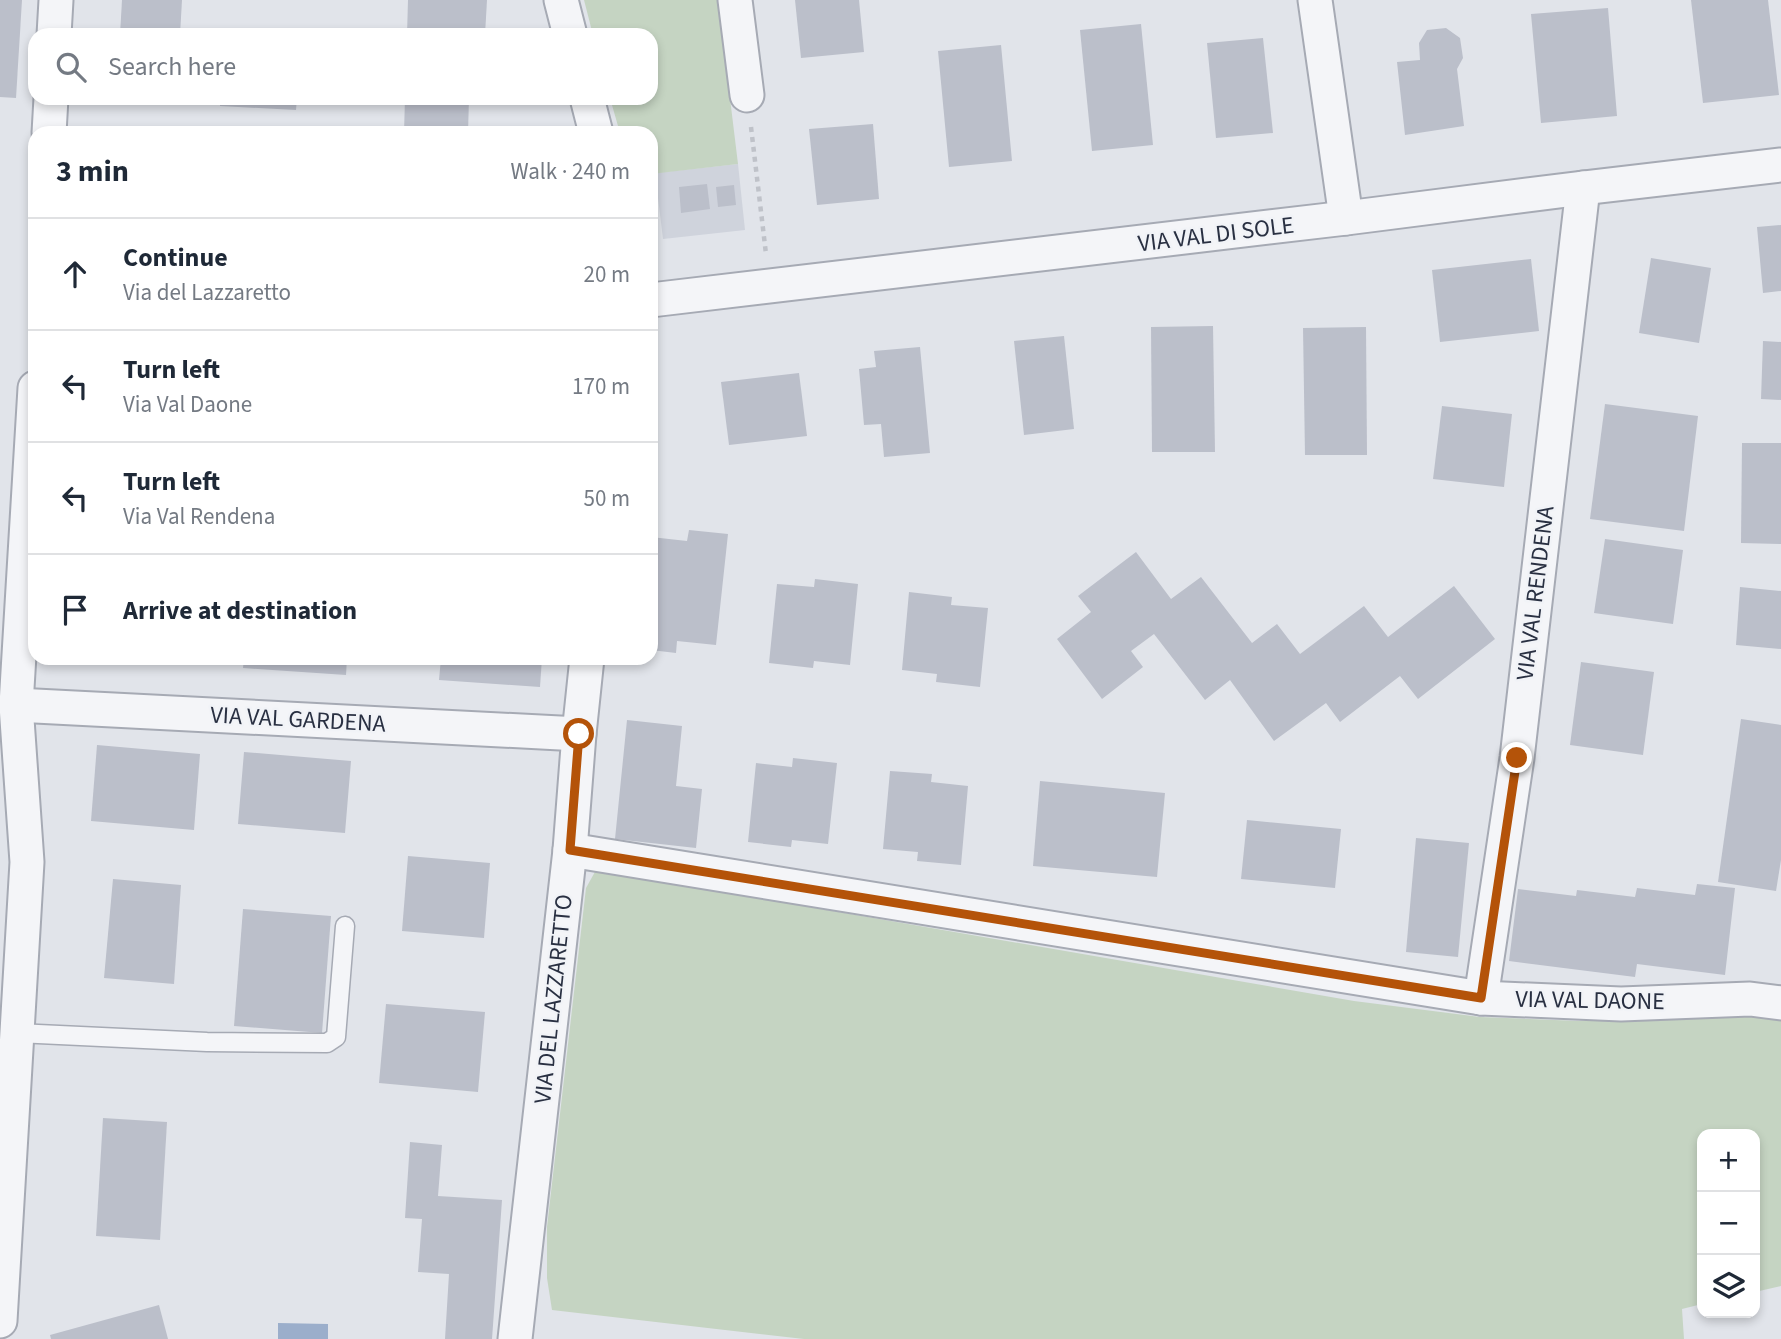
<!DOCTYPE html>
<html lang="en">
<head>
<meta charset="utf-8">
<style>
  body { margin:0; font-family:"Source Sans 3",sans-serif; background:#f6f6f7; color:#1f2937 }
  .controls { position:absolute; right:21px; bottom:21px; display:grid; overflow:hidden; border-radius:14px; box-shadow:0 4px 10px #0003 }
  .controls button { width:63px; height:63px; display:grid; place-items:center; padding:0; border:0; border-bottom:2px solid #e0e1e3; background:#fff; color:#1f2937; font:35px sans-serif }
  .stop { position:absolute; width:21px; height:21px; margin:-16px; border:5px solid #b45309; border-radius:50%; background:#fff }
  .stop.end { background:#b45309; border-color:#fff; box-shadow:0 2px 7px #0008 }
  .list { margin:0; padding:0; list-style:none }
  h2 { display:flex; justify-content:space-between; align-items:center; height:91px; margin:0; padding:0 28px; font-size:30px }
  h2 small { font-size:23px; font-weight:400; color:#747a83 }
  .list li { display:grid; grid-template-columns:46px 1fr auto; gap:21px; align-items:center; box-sizing:border-box; height:112px; padding:0 28px; border-top:2px solid #e0e1e3 }
  .list b { display:block; font-size:26px; white-space:nowrap }
  .list p { margin:0; font-size:23px; white-space:nowrap; color:#747a83 }
  .list em { font-size:23px; font-style:normal; color:#747a83 }
  .icon { flex:none; width:38px; height:38px; fill:none; stroke:currentColor; stroke-width:2; stroke-linecap:round; stroke-linejoin:round }
  .map { position:relative; flex:none; width:1781px; height:1339px; overflow:hidden }
  .search { position:absolute; background:#fff; box-shadow:0 4px 10px #0003; left:28px; top:28px; width:630px; height:77px; display:flex; align-items:center; gap:18px; box-sizing:border-box; padding:0 24px; border-radius:21px; color:#747a83; font-size:26px }
  .panel { position:absolute; background:#fff; box-shadow:0 4px 10px #0003; left:28px; top:126px; width:630px; height:539px; border-radius:21px }
  .map>svg:first-child { display:block }
  .built { fill:#cfd3dc }
  .green { fill:#c5d4c2 }
  .water { fill:#9baecb }
  .building { fill:#bbbfca }
  .lines { fill:none; stroke-linecap:round; stroke-linejoin:round }
  .service-casing { stroke:#a6aab4; stroke-width:21 }
  .minor-casing { stroke:#a6aab4; stroke-width:37 }
  .path { stroke:#bfc2c9; stroke-width:4.5; stroke-dasharray:5 5; stroke-linecap:butt }
  .service { stroke:#f4f5f8; stroke-width:18 }
  .minor { stroke:#f4f5f8; stroke-width:33 }
  .route { stroke:#b45309; stroke-width:9 }
  .labels { text-anchor:middle; stroke-width:5; stroke-linejoin:round; paint-order:stroke }
  .street-label { font-size:24px; fill:#293042; stroke:#f1f3f7 }
</style>
</head>
<body>
<div class="map">
<svg width="1781" height="1339" viewBox="0 0 1781 1339">
  <rect width="100%" height="100%" fill="#e1e4ea"/>
  <!-- built -->
  <polygon class="built" points="738,164 745,230 663,239 655,173"/>
  <!-- green -->
  <g class="green">
    <polygon points="584,0 718,0 738,164 651,174 651,133 620,133 610,98 651,98 651,35 593,35"/>
    <polygon points="596,870 1354,1001 1480,1017 1579,1021 1728,1016 1781,1018 1781,1286 1755,1292 1755,1134 1702,1134 1702,1304 1682,1309 1684,1339 804,1339 552,1310 547,1278 547,1227 586,888"/>
  </g>
  <!-- water -->
  <polygon class="water" points="278,1323 328,1324 328,1339 278,1339"/>
  <!-- building -->
  <g class="building">
    <polygon points="0,0 22,0 16,98 0,97"/>
    <polygon points="122,0 182,0 180,35 120,35"/>
    <polygon points="408,0 487,0 485,35 407,35"/>
    <polygon points="795,0 859,0 864,52 801,58"/>
    <polygon points="1691,0 1768,0 1779,95 1703,103"/>
    <polygon points="1608,8 1617,116 1541,123 1531,14"/>
    <polygon points="1141,24 1153,145 1092,151 1080,30"/>
    <polygon points="1446,28 1460,38 1463,58 1457,69 1464,126 1405,135 1397,62 1420,60 1419,43 1427,30"/>
    <polygon points="1263,38 1273,133 1216,138 1207,43"/>
    <polygon points="1001,45 1012,161 949,167 938,51"/>
    <polygon points="220,98 297,98 296,110 220,106"/>
    <polygon points="405,98 469,98 468,133 404,133"/>
    <polygon points="873,124 879,199 817,205 809,129"/>
    <polygon points="707,184 710,209 681,213 679,187"/>
    <polygon points="734,185 736,205 718,207 716,187"/>
    <polygon points="1781,225 1781,291 1763,293 1757,227"/>
    <polygon points="1651,258 1711,268 1699,343 1639,333"/>
    <polygon points="1531,259 1539,331 1440,342 1432,270"/>
    <polygon points="1213,326 1215,452 1152,452 1151,327"/>
    <polygon points="1366,327 1367,455 1305,455 1303,328"/>
    <polygon points="1064,336 1074,429 1024,435 1014,341"/>
    <polygon points="1763,341 1781,342 1781,400 1761,399"/>
    <polygon points="920,347 930,453 884,457 881,424 864,425 859,369 876,367 874,351"/>
    <polygon points="799,373 807,436 729,445 721,382"/>
    <polygon points="1605,404 1698,416 1684,531 1590,519"/>
    <polygon points="1442,406 1512,414 1504,487 1433,479"/>
    <polygon points="1742,443 1781,443 1781,544 1741,543"/>
    <polygon points="689,530 728,534 716,645 677,641 676,653 651,650 651,537 687,541"/>
    <polygon points="1605,539 1683,550 1673,624 1594,613"/>
    <polygon points="1136,552 1171,599 1201,577 1252,643 1277,624 1300,654 1364,606 1388,637 1454,586 1495,639 1418,699 1400,676 1340,722 1326,703 1274,741 1230,680 1205,700 1154,634 1131,651 1143,667 1102,699 1057,639 1091,612 1078,596"/>
    <polygon points="815,579 858,584 850,665 814,661 813,668 769,663 777,584 814,587"/>
    <polygon points="1740,587 1781,591 1781,649 1736,645"/>
    <polygon points="909,592 952,597 951,605 988,608 980,687 936,682 937,674 902,670"/>
    <polygon points="244,658 347,658 346,675 243,668"/>
    <polygon points="441,658 542,658 540,687 439,680"/>
    <polygon points="1581,662 1654,672 1643,755 1570,745"/>
    <polygon points="1741,719 1781,725 1781,860 1776,891 1718,882"/>
    <polygon points="627,720 682,726 676,786 702,789 696,848 615,839"/>
    <polygon points="97,745 200,754 194,830 91,821"/>
    <polygon points="244,752 351,761 345,833 238,824"/>
    <polygon points="793,758 837,763 828,844 792,840 791,847 748,842 756,763 792,767"/>
    <polygon points="890,771 932,774 931,782 968,786 961,865 917,861 918,852 883,849"/>
    <polygon points="1040,781 1165,793 1157,877 1033,866"/>
    <polygon points="1247,820 1341,829 1335,888 1241,879"/>
    <polygon points="1416,838 1469,843 1458,957 1406,952"/>
    <polygon points="408,856 490,863 484,938 402,931"/>
    <polygon points="113,879 181,885 174,984 104,978"/>
    <polygon points="1697,884 1735,888 1725,975 1637,964 1635,977 1509,961 1518,889 1576,896 1577,890 1635,897 1637,888 1695,895"/>
    <polygon points="243,909 331,916 322,1033 234,1026"/>
    <polygon points="386,1004 485,1012 478,1092 379,1083"/>
    <polygon points="103,1118 167,1122 160,1240 96,1236"/>
    <polygon points="410,1142 442,1145 438,1196 502,1200 492,1339 445,1339 449,1274 418,1272 422,1219 405,1218"/>
    <polygon points="159,1305 168,1339 51,1339 50,1335"/>
  </g>
  <g class="lines">
    <defs>
      <polyline id="service" points="17,1033 207,1042 327,1043 336,1037 345,926"/>
      <g id="minor">
        <polyline points="561,0 570,35"/>
        <polyline points="735,0 747,95"/>
        <polyline points="1315,0 1346,218"/>
        <polyline points="54,35 56,0"/>
        <polyline points="587,98 596,133"/>
        <polyline points="49,133 51,98"/>
        <polyline points="651,300 1346,218 1583,188 1781,165"/>
        <polyline points="16,705 579,734"/>
        <polyline points="570,850 1481,998 1621,1004 1750,999 1781,1003"/>
        <polyline points="1481,998 1517,758 1583,188"/>
        <polyline points="0,1321 27,862 16,705 35,388"/>
        <polyline points="515,1339 570,850 579,734 587,658"/>
      </g>
    </defs>
    <!-- service casing -->
    <use href="#service" class="service-casing"/>
    <!-- minor casing -->
    <use href="#minor" class="minor-casing"/>
    <!-- path -->
    <polyline class="path" points="751,127 766,254"/>
    <!-- service -->
    <use href="#service" class="service"/>
    <!-- minor -->
    <use href="#minor" class="minor"/>
  </g>
  <g class="lines">
    <!-- route -->
    <polyline class="route" points="579,734 570,850 1481,998 1517,758"/>
  </g>
  <g class="labels">
    <!-- street labels -->
    <g class="street-label">
      <text transform="translate(1216 234) rotate(-7)" y="8">VIA VAL DI SOLE</text>
      <text transform="translate(1535 593) rotate(-83)" y="8">VIA VAL RENDENA</text>
      <text transform="translate(298 719) rotate(3)" y="8">VIA VAL GARDENA</text>
      <text transform="translate(553 999) rotate(-84)" y="8">VIA DEL LAZZARETTO</text>
      <text transform="translate(1590 1000) rotate(1)" y="8">VIA VAL DAONE</text>
    </g>
  </g>
</svg>
<div class="controls">
<button>+</button>
<button>−</button>
<button><svg class="icon" aria-label="layers" viewBox="0 0 24 24"><path d="M12 4l9 5-9 5-9-5zM3 14l9 5 9-5"/></svg></button>
</div>
<div class="stop" style="left:579px;top:734px"></div>
<div class="stop end" style="left:1517px;top:758px"></div>
<div class="search"><svg class="icon" aria-label="search" viewBox="0 0 24 24"><circle cx="10" cy="10" r="6"/><path d="M15 15l6 6"/></svg>Search here</div>
<section class="panel">
<h2>3 min<small>Walk · 240 m</small></h2>
<ul class="list">
<li><svg class="icon" aria-label="ahead" viewBox="0 0 24 24"><path d="M12 20V5M6 11l6-6 6 6"/></svg><div><b>Continue</b><p>Via del Lazzaretto</p></div><em>20 m</em></li>
<li><svg class="icon" aria-label="left" viewBox="0 0 24 24"><path d="M17 20v-9H6M10 6l-5 5 5 5"/></svg><div><b>Turn left</b><p>Via Val Daone</p></div><em>170 m</em></li>
<li><svg class="icon" aria-label="left" viewBox="0 0 24 24"><path d="M17 20v-9H6M10 6l-5 5 5 5"/></svg><div><b>Turn left</b><p>Via Val Rendena</p></div><em>50 m</em></li>
<li><svg class="icon" aria-label="arrive" viewBox="0 0 24 24"><path d="M6 21V4h12l-3 4 3 4H6"/></svg><div><b>Arrive at destination</b></div></li>
</ul>
</section>
</div>
</body>
</html>
